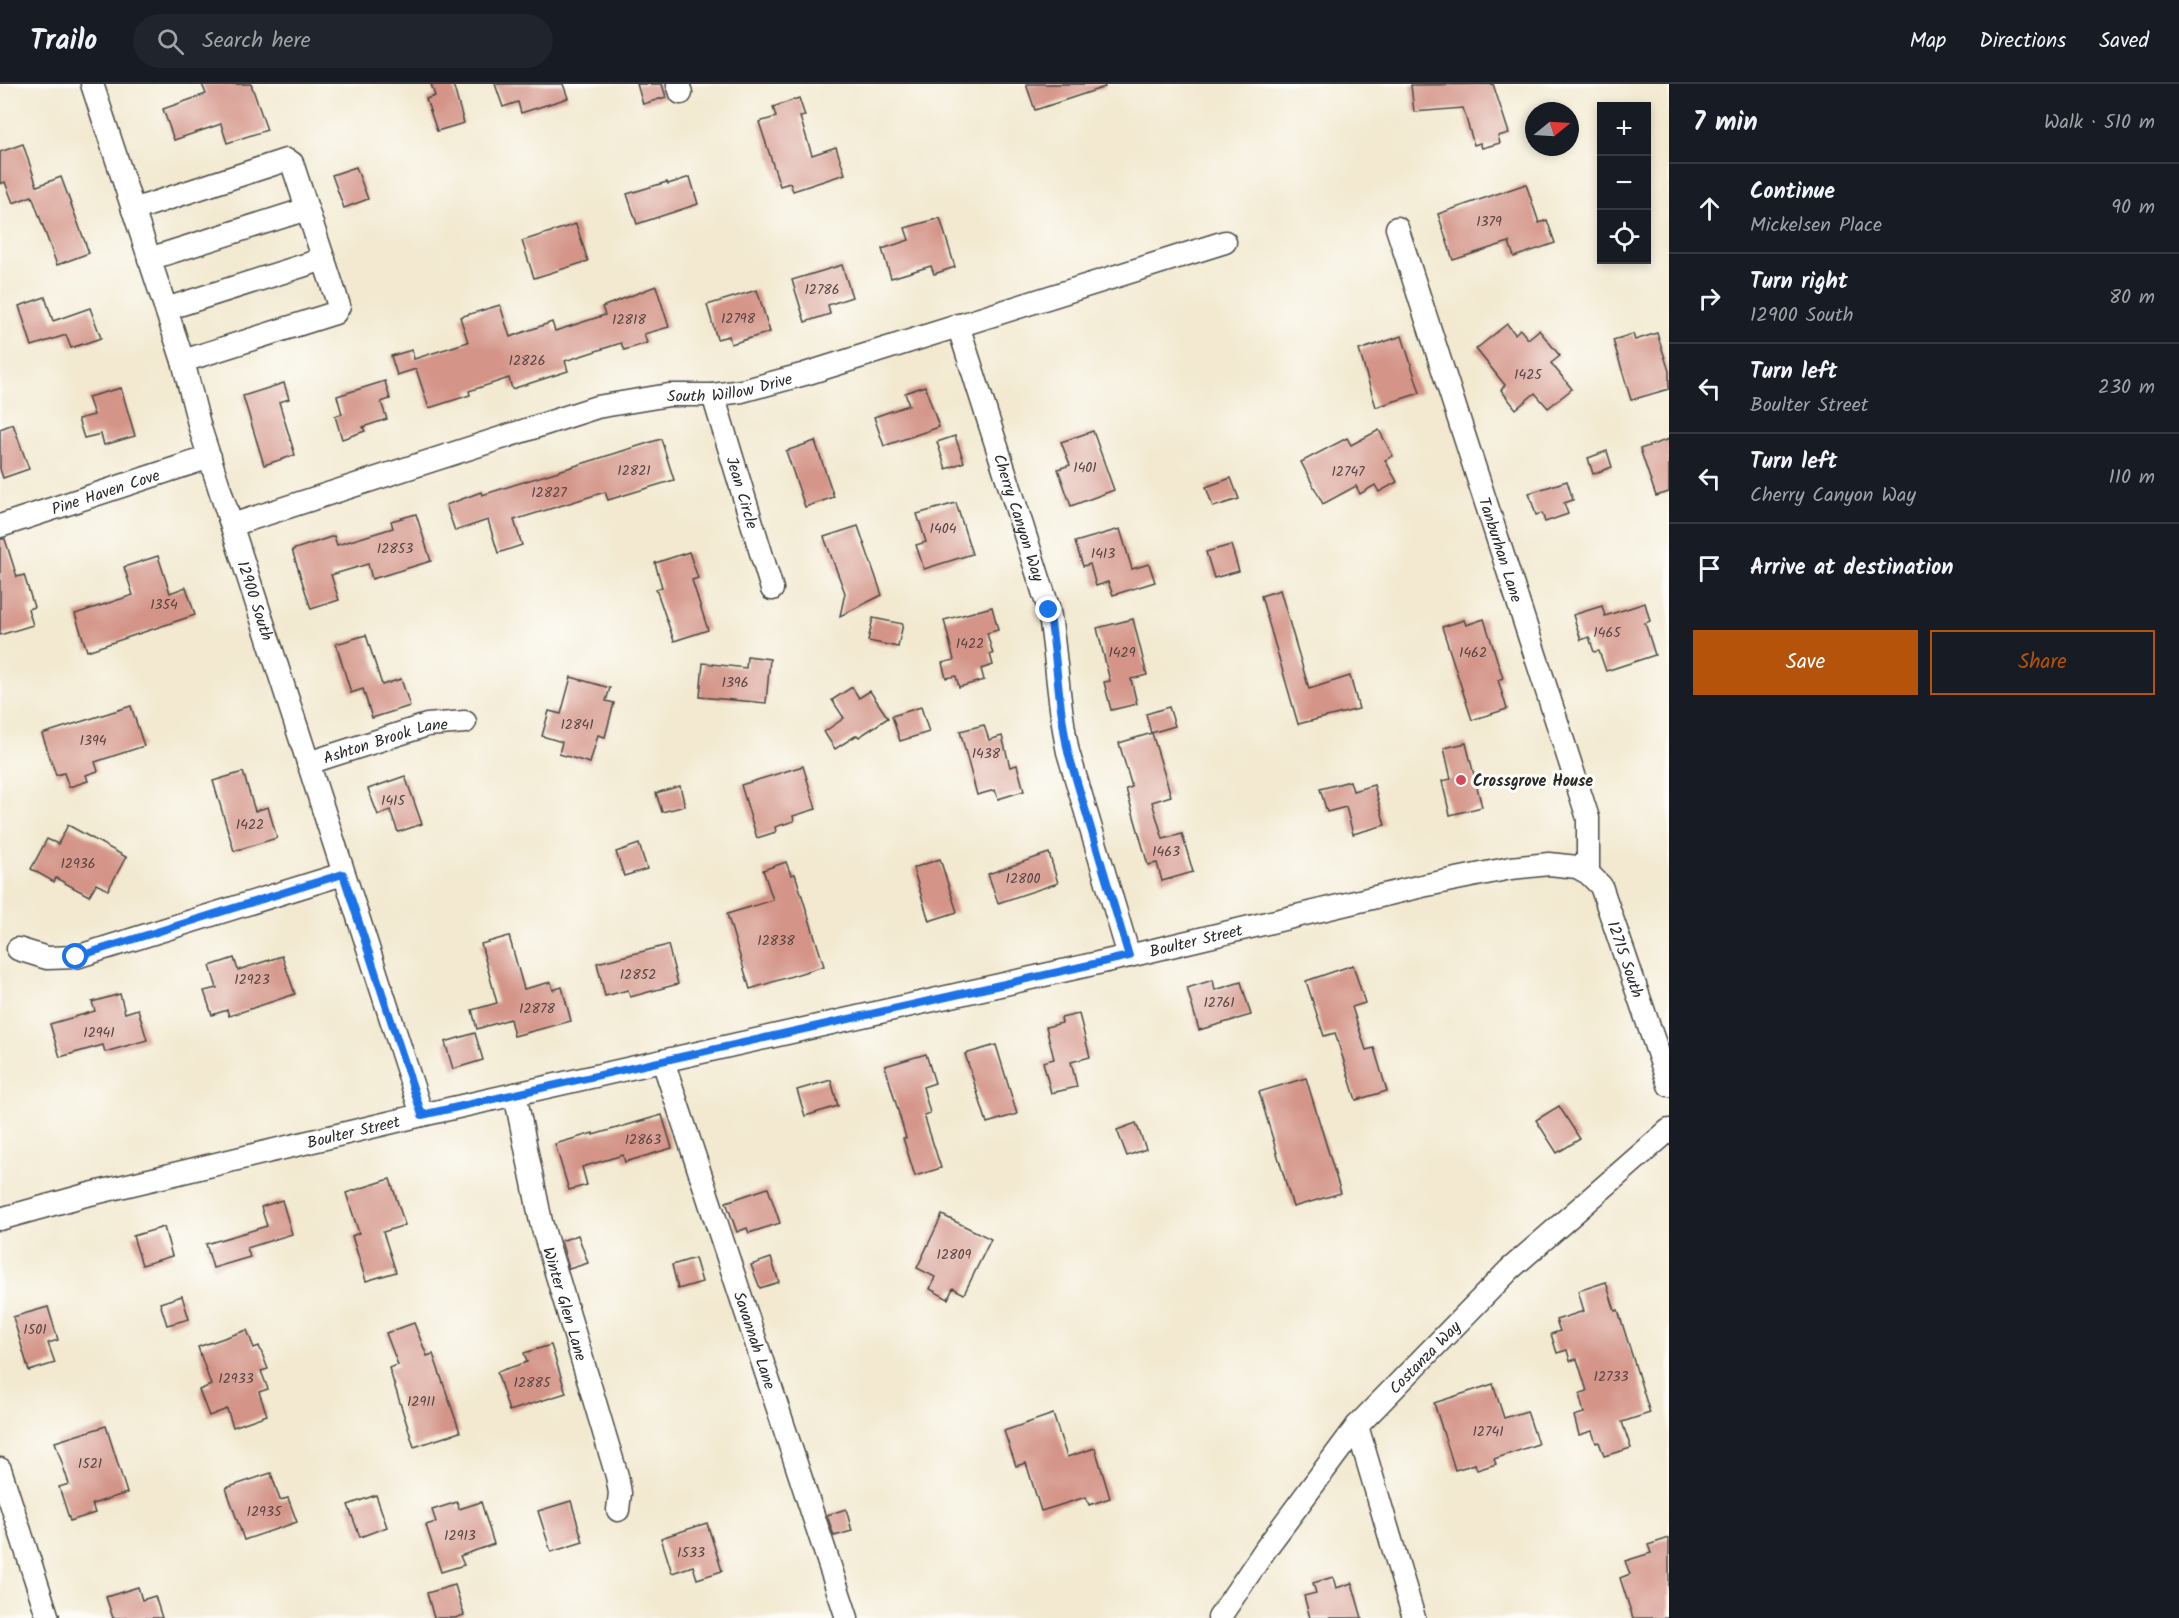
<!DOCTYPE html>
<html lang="en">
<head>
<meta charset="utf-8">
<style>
  body { margin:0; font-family:Kalam,sans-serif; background:#20242c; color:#f1f3f6 }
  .controls { position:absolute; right:18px; top:18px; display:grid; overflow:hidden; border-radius:0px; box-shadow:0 3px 9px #0003 }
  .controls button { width:54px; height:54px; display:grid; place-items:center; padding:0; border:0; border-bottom:2px solid #363941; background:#171b24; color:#f1f3f6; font:30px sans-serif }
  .compass { position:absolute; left:1525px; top:18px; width:54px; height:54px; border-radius:50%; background:#171b24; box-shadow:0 3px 9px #0003; rotate:72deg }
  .stop { position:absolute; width:18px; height:18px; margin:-14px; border:4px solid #1a73e8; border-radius:50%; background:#fff }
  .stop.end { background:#1a73e8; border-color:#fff; box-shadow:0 2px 6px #0008 }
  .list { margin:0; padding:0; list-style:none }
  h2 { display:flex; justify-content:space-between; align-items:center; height:78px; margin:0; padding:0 24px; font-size:26px }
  h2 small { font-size:20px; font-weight:400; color:#9ea1a6 }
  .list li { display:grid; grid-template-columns:39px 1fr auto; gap:18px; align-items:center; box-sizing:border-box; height:90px; padding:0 24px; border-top:2px solid #363941 }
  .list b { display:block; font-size:22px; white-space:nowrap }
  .list p { margin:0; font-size:20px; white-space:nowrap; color:#9ea1a6 }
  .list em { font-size:20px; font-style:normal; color:#9ea1a6 }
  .actions { display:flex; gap:12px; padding:18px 24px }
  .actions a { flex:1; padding:14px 0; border:2px solid #b45309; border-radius:0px; text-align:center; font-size:21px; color:#b45309 }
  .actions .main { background:#b45309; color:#fff }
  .icon { flex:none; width:33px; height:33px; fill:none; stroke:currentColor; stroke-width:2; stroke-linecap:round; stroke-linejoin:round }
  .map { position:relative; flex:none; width:1669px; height:1534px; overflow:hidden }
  header { display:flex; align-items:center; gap:36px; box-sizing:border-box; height:84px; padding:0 30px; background:#171b24; border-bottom:2px solid #363941 }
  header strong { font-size:28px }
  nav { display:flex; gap:33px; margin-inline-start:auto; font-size:21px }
  .search { width:420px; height:54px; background:#20242c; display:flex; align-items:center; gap:15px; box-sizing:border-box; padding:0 21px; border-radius:33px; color:#9ea1a6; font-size:22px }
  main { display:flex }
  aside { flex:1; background:#171b24 }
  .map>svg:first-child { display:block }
  .building { fill:#d49488 }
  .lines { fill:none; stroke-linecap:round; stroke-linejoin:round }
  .minor-casing { stroke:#494844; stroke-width:25 }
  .minor { stroke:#fff; stroke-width:22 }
  .route { stroke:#1a73e8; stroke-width:8 }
  .poi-dot { fill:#d1495b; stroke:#fdfcf7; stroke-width:2 }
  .labels { text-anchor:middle; stroke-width:6; stroke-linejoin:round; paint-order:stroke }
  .number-label { font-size:14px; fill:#554542 }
  .street-label { font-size:16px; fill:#2b2b2b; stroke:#fdfcf7 }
  .poi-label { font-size:16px; font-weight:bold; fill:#2b2b2b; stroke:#fdfcf7; text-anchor:start }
</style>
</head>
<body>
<header>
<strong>Trailo</strong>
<div class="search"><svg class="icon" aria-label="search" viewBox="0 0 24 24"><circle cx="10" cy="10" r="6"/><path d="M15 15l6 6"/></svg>Search here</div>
<nav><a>Map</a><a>Directions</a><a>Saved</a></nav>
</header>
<main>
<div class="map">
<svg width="1669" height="1534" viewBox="0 0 1669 1534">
  <rect width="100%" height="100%" fill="#fdfcf7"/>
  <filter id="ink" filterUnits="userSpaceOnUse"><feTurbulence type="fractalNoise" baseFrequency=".0167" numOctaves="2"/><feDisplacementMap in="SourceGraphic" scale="12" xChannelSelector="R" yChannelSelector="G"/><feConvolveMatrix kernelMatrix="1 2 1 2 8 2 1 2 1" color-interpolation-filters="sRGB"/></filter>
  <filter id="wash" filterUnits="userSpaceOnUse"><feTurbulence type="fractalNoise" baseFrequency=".008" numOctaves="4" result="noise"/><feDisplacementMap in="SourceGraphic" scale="24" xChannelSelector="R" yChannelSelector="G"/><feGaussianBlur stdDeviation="1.35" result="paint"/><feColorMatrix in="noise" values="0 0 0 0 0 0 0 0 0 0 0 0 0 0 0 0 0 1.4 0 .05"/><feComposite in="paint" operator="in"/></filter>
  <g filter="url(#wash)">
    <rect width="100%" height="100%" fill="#f2e9d0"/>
    <g id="blocks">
      <!-- building -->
      <g class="building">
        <polygon points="202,0 251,0 267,46 227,59 221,40 174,56 163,25 206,10"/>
        <polygon points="431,0 453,0 464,39 437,47 426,15 435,12"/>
        <polygon points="495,0 563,0 568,14 521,29 518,18 503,23"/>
        <polygon points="637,0 662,0 666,13 643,20"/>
        <polygon points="1026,0 1104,0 1105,3 1035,26"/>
        <polygon points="1493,0 1509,49 1498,52 1500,59 1482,64 1480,59 1474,61 1463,24 1414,28 1411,1"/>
        <polygon points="799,14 805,32 800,33 812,71 836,63 845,90 793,107 790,99 780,102 759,38 776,33 773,23"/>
        <polygon points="23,60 37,102 61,93 89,169 57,181 32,112 13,119 5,98 0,100 0,68"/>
        <polygon points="356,83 368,115 344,124 332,91"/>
        <polygon points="690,93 698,120 637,140 627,110 667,98 668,100"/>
        <polygon points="1526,100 1539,139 1547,136 1555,159 1514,173 1509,158 1453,176 1438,130"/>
        <polygon points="940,134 955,183 934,190 931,182 891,194 882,165 909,156 905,144"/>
        <polygon points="576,140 588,177 534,194 522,157"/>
        <polygon points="842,181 852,213 828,221 830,230 805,238 792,196"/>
        <polygon points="656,202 669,243 644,250 647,259 624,266 621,259 565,277 568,287 512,305 509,294 469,307 470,311 429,324 416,285 397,291 391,272 412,266 414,275 468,258 460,233 500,221 510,253 552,238 555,247 605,231 602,223"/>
        <polygon points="757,206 770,248 731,260 729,252 717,255 707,221"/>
        <polygon points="45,213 53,237 90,224 101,254 71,264 66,251 32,262 19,222"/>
        <polygon points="1507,240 1515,250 1520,245 1528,255 1539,246 1560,272 1551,279 1572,305 1548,324 1535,309 1516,325 1501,306 1505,301 1476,265"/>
        <polygon points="1657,249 1669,287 1669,305 1631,316 1613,256 1633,250 1635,256"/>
        <polygon points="1402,252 1420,309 1376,323 1359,266"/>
        <polygon points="385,297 390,315 381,318 387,335 363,343 365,347 342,355 335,332 342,330 337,312"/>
        <polygon points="284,299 289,315 279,318 295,371 264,381 243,312"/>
        <polygon points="925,302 939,343 884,362 874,333 909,321 905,309"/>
        <polygon points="121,304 135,352 104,361 101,350 84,354 78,335 94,331 88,313"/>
        <polygon points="13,340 29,385 3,394 0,385 0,345"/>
        <polygon points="1379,346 1393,372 1385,376 1397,398 1379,408 1375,401 1360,410 1356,402 1323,420 1301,378 1347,354 1351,361"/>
        <polygon points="1093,347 1114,406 1071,422 1058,385 1070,381 1061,358"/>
        <polygon points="955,352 964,378 946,385 937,358"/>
        <polygon points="661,355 674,396 608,416 605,408 514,436 522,461 498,469 488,436 455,447 446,421 481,408 482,411"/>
        <polygon points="1669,355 1669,408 1656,412 1640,365"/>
        <polygon points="815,357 834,413 805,423 786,367"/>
        <polygon points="1607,367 1612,383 1593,390 1588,374"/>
        <polygon points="1231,394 1239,415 1213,423 1206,403"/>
        <polygon points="1567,397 1573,416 1564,419 1568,430 1545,438 1542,429 1536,431 1529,409"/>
        <polygon points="956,419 972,470 924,485 916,461 926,458 917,430"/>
        <polygon points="416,430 431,477 372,495 368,480 331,491 339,516 311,525 292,466 334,452 337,461 393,444 391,437"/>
        <polygon points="858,442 882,511 840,532 845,509 824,453"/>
        <polygon points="1120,445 1132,485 1149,480 1155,498 1113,511 1108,498 1096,502 1090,480 1083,482 1075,458"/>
        <polygon points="0,455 5,455 17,493 24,491 34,523 28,525 33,541 0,551"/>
        <polygon points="1231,461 1239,487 1214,494 1206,468"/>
        <polygon points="689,468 698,494 692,496 708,546 674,557 656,505 662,503 655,479"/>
        <polygon points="158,472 170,509 186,503 195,531 87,567 75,530 133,511 124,483"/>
        <polygon points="1280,506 1309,605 1350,592 1359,625 1298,640 1261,512"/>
        <polygon points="1645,519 1650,537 1645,539 1655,571 1606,587 1599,567 1594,568 1589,553 1581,556 1573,531 1602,522 1605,532"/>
        <polygon points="992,523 998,546 987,549 993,570 990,570 993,581 981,585 984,596 959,603 956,592 946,594 942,579 954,576 944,536"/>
        <polygon points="873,534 903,540 898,563 868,557"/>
        <polygon points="1133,535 1147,591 1131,595 1137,620 1111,626 1104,598 1110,597 1097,544"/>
        <polygon points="1484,535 1503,594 1498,596 1507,625 1472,636 1442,543 1464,536 1466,541"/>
        <polygon points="366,551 382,601 401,595 410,622 372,634 363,605 351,609 336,560"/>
        <polygon points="747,572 770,575 766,619 700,613 703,579 746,584"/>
        <polygon points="571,593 610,604 606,617 614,619 605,653 598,651 590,679 559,670 562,658 542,652 549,627 561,630"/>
        <polygon points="852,603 859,614 870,607 888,634 859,653 857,651 835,665 824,648 844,634 832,616"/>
        <polygon points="131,622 144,662 95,678 98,687 86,691 88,697 69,703 64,689 56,691 42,650"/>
        <polygon points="921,623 929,648 900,657 892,632"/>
        <polygon points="1169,623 1175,642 1151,649 1146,630"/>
        <polygon points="984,641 989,656 1002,652 1010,683 1017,681 1024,707 998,715 995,706 977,711 960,647"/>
        <polygon points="1152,649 1171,712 1152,718 1163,755 1182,750 1193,788 1162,797 1157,779 1148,781 1126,705 1132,703 1119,659"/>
        <polygon points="1466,659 1482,723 1450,731 1442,697 1451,695 1444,664"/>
        <polygon points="803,682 816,725 793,732 794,737 775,743 776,748 757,754 741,701"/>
        <polygon points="243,688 255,727 268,723 277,754 234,767 213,697"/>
        <polygon points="405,692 422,740 398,748 390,726 378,731 368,705"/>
        <polygon points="1350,697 1353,707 1374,701 1385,741 1353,750 1346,723 1327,728 1320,705"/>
        <polygon points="680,702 685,722 662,728 656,709"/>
        <polygon points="68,741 126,773 108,806 96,800 89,812 56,794 54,798 31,785 47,755 58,760"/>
        <polygon points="639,760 647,785 624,792 616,768"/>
        <polygon points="1049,769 1058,799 998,819 988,790"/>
        <polygon points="940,775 957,828 929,837 913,784"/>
        <polygon points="786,778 791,791 795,790 824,882 750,905 727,830 773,816 763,786"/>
        <polygon points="509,852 524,905 551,898 553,906 562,903 571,937 514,952 510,935 477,945 472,926 497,919 481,860"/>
        <polygon points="668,861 678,900 630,913 628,906 605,912 597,879"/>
        <polygon points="282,872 295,910 229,932 227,926 212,931 204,907 217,904 210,882 234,874 238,886"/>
        <polygon points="1353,881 1365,919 1352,923 1366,966 1374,964 1387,1007 1356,1016 1335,949 1324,952 1306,897"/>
        <polygon points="1213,896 1215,906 1241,898 1251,931 1199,946 1187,904"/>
        <polygon points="120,910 125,929 138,925 147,956 105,968 103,961 60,973 50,940 95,927 92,918"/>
        <polygon points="1079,930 1090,973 1071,978 1077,1003 1051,1009 1043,978 1054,975 1046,943 1062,939 1061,934"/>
        <polygon points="475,949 483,976 453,985 445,958"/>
        <polygon points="996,961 1017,1030 987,1039 965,970"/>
        <polygon points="926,970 935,999 923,1003 930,1029 924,1031 941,1084 915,1092 903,1054 906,1054 885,982"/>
        <polygon points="1306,994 1341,1109 1293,1123 1259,1008"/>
        <polygon points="831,996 838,1022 805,1032 797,1006"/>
        <polygon points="1559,1022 1580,1055 1557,1069 1536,1036"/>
        <polygon points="662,1031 672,1064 625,1078 623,1071 582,1083 587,1101 569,1106 555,1060 593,1049 593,1051"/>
        <polygon points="1136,1039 1146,1065 1127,1072 1117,1046"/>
        <polygon points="390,1095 405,1141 383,1148 396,1188 366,1197 352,1152 359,1149 346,1109"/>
        <polygon points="768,1104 780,1139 749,1149 747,1144 737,1148 726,1118"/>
        <polygon points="282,1116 292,1150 247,1164 250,1173 213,1184 206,1160 267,1142 261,1123"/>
        <polygon points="942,1131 991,1155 964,1210 953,1204 948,1215 930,1205 935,1193 917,1184"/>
        <polygon points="164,1143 172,1172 142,1181 133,1152"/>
        <polygon points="578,1151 588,1179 569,1185 561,1157"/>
        <polygon points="695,1174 702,1198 678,1205 672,1181"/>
        <polygon points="771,1174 779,1198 760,1204 751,1181"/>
        <polygon points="1606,1198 1615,1227 1618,1226 1650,1329 1622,1338 1631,1364 1604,1372 1599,1358 1596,1359 1592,1347 1579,1351 1574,1332 1584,1329 1579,1310 1587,1307 1577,1275 1570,1277 1567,1266 1557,1269 1551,1250 1560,1247 1556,1236 1584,1227 1578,1207"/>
        <polygon points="182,1212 189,1235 167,1241 160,1219"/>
        <polygon points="48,1223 58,1256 48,1259 55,1279 29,1287 13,1233"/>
        <polygon points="414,1239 427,1272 433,1270 460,1348 414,1363 389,1284 398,1281 386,1249"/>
        <polygon points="247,1246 254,1264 259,1262 268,1285 261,1287 268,1305 259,1308 267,1331 233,1343 227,1325 209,1332 199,1306 211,1301 198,1263"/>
        <polygon points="551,1261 566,1309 509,1327 497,1288 527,1278 524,1269"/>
        <polygon points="1493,1300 1504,1334 1527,1327 1538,1360 1494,1375 1496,1380 1477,1386 1475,1380 1455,1386 1434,1319"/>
        <polygon points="1053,1330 1067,1373 1095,1364 1110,1414 1089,1421 1086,1413 1041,1427 1026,1379 1016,1382 1004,1347"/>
        <polygon points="106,1342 127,1409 92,1420 95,1429 70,1437 59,1403 69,1400 55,1358"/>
        <polygon points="271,1389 280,1416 288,1414 297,1438 244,1456 226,1404"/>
        <polygon points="376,1411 387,1443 360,1453 348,1421"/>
        <polygon points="571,1417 583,1458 551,1468 538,1427"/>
        <polygon points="457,1418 459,1425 481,1418 494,1460 460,1472 464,1481 441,1488 426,1441 436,1438 432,1426"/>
        <polygon points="846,1425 852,1447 834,1452 827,1431"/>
        <polygon points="707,1439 722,1487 697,1495 693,1482 672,1489 661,1454"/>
        <polygon points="1669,1454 1669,1534 1633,1534 1620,1494 1630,1490 1625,1477 1651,1469 1648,1461"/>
        <polygon points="1333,1493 1336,1504 1352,1499 1362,1534 1310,1534 1304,1512 1316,1509 1313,1499"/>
        <polygon points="455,1501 464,1531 455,1534 434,1534 427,1509"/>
        <polygon points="138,1503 142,1516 155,1512 162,1534 113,1534 106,1513"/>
      </g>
    </g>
  </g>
  <g filter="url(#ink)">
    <use href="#blocks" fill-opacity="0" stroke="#494844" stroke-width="1.5"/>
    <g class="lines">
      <defs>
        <g id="minor">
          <path id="s1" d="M 92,0 L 183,277 L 200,344 L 422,1031"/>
          <polyline points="678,0 681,9"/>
          <polyline points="133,126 286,76 292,79 339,222 335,229 183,277"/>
          <path id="s2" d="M 1397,144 L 1588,734 L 1588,789"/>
          <polyline points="149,175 307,125"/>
          <polyline points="166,225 324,175"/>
          <path id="s3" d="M 958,241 L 1049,526 C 1057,573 1058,621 1068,668 L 1129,872"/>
          <path id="s4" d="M 713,311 L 772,505"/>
          <path id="s5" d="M 232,441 L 597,323 L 669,311 L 713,311 L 742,307 L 805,290 L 1225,158"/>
          <path id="s6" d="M 0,442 L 210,373"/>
          <path id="s7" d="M 308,679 L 427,641 L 465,638"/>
          <polyline points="18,865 47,874 76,873 343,790"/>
          <path id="s8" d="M 663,977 L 847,1534"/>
          <path id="s9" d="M 515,1010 L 541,1138 L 617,1392 L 620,1409 L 618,1426"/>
          <path id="s10" d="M 0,1135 L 86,1111 L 422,1031 L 1129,872 L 1422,802 L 1511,784 L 1549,780 L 1577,783 L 1588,789 L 1601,802 L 1669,1001"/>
          <polyline points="1357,1342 1414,1534"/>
          <polyline points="0,1385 48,1534"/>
          <path id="s11" d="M 1219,1534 L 1267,1463 L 1357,1342 L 1509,1186 L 1669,1046"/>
        </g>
      </defs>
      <!-- minor casing -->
      <use href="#minor" class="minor-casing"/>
      <!-- minor -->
      <use href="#minor" class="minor"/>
    </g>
  </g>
  <g class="lines" filter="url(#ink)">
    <!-- route -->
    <path class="route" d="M 76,873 L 343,790 L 422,1031 L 1129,872 L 1068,668 C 1058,621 1057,573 1049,526"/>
  </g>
  <!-- markers -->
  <circle class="poi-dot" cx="1461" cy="696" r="6"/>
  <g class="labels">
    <!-- number labels -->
    <g class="number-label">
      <text x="1489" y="142">1379</text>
      <text x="822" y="210">12786</text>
      <text x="738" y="239">12798</text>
      <text x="629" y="240">12818</text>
      <text x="527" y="281">12826</text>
      <text x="1528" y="295">1425</text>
      <text x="1085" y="388">1401</text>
      <text x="634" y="391">12821</text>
      <text x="1348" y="392">12747</text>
      <text x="549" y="413">12827</text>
      <text x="943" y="449">1404</text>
      <text x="395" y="469">12853</text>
      <text x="1103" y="474">1413</text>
      <text x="164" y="525">1354</text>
      <text x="1607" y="553">1465</text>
      <text x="970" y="564">1422</text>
      <text x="1122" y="573">1429</text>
      <text x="1473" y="573">1462</text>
      <text x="735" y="603">1396</text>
      <text x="577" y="645">12841</text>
      <text x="93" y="661">1394</text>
      <text x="986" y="674">1438</text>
      <text x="393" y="721">1415</text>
      <text x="250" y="745">1422</text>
      <text x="1166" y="772">1463</text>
      <text x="78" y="784">12936</text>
      <text x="1023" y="799">12800</text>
      <text x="776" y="861">12838</text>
      <text x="638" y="895">12852</text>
      <text x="252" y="900">12923</text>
      <text x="1219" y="923">12761</text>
      <text x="537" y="929">12878</text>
      <text x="99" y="953">12941</text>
      <text x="643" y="1060">12863</text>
      <text x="954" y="1175">12809</text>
      <text x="35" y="1250">1501</text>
      <text x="1611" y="1297">12733</text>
      <text x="236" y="1299">12933</text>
      <text x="532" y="1303">12885</text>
      <text x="421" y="1322">12911</text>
      <text x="1488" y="1352">12741</text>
      <text x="90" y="1384">1521</text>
      <text x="264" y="1432">12935</text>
      <text x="460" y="1456">12913</text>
      <text x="691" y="1473">1533</text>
    </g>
    <!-- street labels -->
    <g class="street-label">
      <text dy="6" stroke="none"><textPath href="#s5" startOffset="518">South Willow Drive</textPath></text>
      <text dy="6" stroke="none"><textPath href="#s6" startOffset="111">Pine Haven Cove</textPath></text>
      <text dy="6" stroke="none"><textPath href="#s4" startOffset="102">Jean Circle</textPath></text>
      <text dy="6" stroke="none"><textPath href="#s3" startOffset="202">Cherry Canyon Way</textPath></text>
      <text dy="6" stroke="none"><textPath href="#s2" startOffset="338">Tanburhan Lane</textPath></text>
      <text dy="6" stroke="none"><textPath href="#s1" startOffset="542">12900 South</textPath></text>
      <text dy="6" stroke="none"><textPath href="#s7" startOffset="81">Ashton Brook Lane</textPath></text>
      <text dy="6" stroke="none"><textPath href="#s10" startOffset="1228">Boulter Street</textPath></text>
      <text dy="6" stroke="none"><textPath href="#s10" startOffset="1726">12715 South</textPath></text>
      <text dy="6" stroke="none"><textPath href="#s10" startOffset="364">Boulter Street</textPath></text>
      <text dy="6" stroke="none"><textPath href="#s9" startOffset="216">Winter Glen Lane</textPath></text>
      <text dy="6" stroke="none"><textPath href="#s8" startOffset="294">Savannah Lane</textPath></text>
      <text dy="6" stroke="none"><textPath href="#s11" startOffset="333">Costanza Way</textPath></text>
    </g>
    <!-- poi labels -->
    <g class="poi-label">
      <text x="1473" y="702">Crossgrove House</text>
    </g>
  </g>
</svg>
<div class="controls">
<button>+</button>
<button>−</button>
<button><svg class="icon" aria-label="locate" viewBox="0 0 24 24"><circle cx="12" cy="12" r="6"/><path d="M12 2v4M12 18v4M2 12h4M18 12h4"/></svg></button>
</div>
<svg class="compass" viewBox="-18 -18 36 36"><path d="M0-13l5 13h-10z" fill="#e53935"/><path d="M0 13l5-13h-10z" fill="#9ea1a6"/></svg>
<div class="stop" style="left:76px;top:873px"></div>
<div class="stop end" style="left:1049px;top:526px"></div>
</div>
<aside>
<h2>7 min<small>Walk · 510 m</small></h2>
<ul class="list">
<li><svg class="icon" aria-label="ahead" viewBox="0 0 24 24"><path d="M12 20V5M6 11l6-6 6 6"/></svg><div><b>Continue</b><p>Mickelsen Place</p></div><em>90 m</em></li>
<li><svg class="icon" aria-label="right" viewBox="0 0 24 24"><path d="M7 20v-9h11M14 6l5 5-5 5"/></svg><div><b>Turn right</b><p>12900 South</p></div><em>80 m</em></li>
<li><svg class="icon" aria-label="left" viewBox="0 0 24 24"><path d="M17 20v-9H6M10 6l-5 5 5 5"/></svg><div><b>Turn left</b><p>Boulter Street</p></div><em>230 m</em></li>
<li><svg class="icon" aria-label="left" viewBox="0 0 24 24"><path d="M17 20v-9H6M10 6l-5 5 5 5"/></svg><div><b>Turn left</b><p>Cherry Canyon Way</p></div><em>110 m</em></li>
<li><svg class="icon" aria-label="arrive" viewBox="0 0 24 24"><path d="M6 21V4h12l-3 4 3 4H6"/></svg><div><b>Arrive at destination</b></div></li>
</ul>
<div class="actions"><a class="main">Save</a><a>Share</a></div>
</aside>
</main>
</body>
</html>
